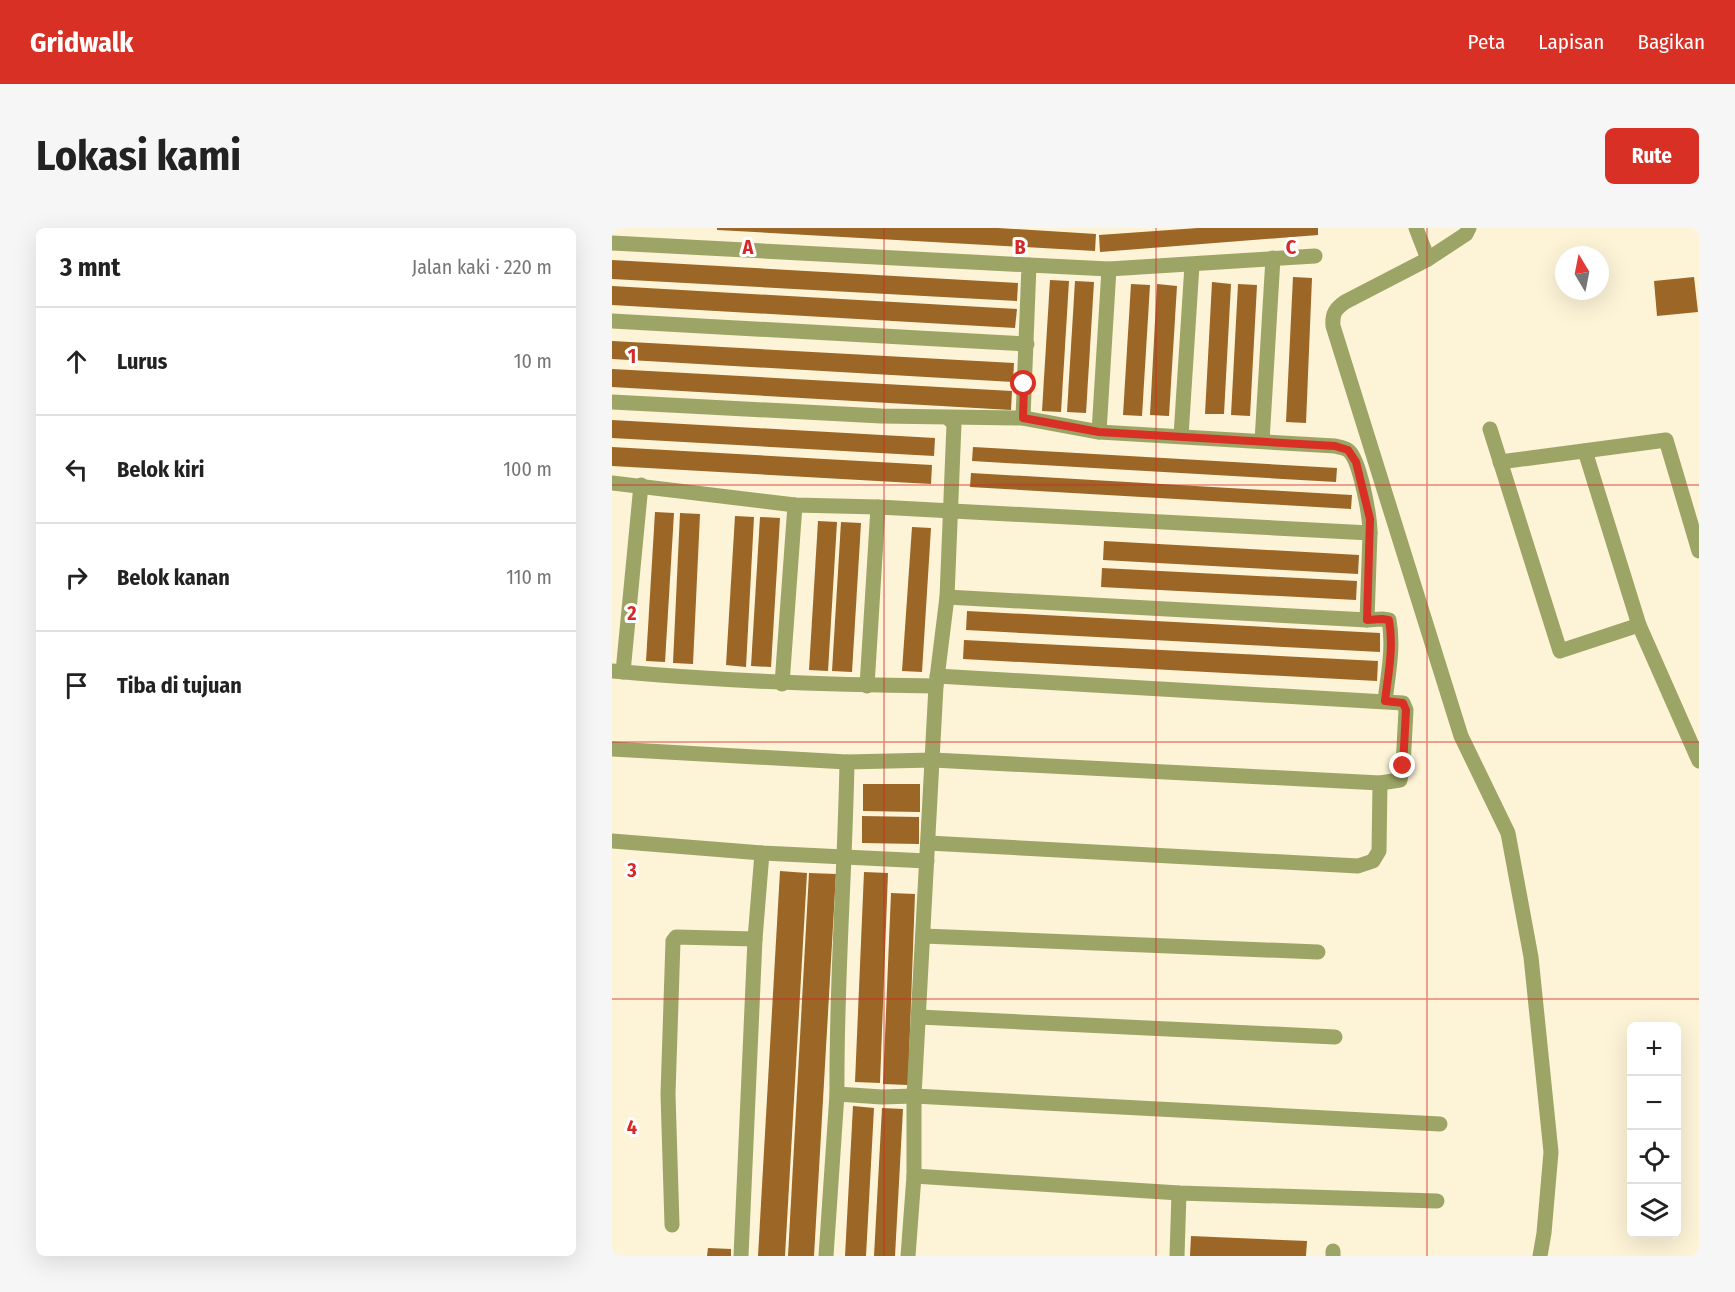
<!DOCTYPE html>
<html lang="id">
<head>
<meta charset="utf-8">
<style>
  body { margin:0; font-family:"Fira Sans Condensed",sans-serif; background:#f6f6f6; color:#222 }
  .controls { position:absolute; right:18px; bottom:18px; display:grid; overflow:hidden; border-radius:9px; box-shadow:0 6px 24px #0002 }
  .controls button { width:54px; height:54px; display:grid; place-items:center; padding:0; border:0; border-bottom:2px solid #e0e0e0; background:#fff; color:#222; font:30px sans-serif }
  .compass { position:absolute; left:943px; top:18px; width:54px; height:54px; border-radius:50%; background:#fff; box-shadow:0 6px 24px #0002; rotate:350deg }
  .stop { position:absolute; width:18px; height:18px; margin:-14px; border:4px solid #d93025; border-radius:50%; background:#fff }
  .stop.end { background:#d93025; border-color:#fff; box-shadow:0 2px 6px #0008 }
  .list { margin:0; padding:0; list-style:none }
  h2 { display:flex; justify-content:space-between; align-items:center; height:78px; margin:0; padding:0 24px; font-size:26px }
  h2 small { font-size:20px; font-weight:400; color:#767676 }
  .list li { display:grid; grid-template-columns:39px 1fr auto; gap:18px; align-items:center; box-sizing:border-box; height:108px; padding:0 24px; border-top:2px solid #e0e0e0 }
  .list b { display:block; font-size:22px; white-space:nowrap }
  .list em { font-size:20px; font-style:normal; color:#767676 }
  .icon { flex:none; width:33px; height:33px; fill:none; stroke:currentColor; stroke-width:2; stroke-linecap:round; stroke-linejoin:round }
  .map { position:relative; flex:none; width:1087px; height:1028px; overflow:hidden; border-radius:9px }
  header { display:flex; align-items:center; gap:36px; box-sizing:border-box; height:84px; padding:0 30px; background:#d93025; color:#fff }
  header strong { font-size:28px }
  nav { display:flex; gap:33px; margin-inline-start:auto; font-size:21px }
  .intro { display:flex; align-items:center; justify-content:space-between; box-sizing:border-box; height:144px; padding:0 36px }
  h1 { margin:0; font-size:42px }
  .button { padding:15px 27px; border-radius:9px; background:#d93025; color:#fff; font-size:21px; font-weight:700 }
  main { display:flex; gap:36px; padding:0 36px }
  aside { flex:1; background:#fff; border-radius:9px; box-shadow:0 6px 24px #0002 }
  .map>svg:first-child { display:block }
  .building { fill:#9b6626 }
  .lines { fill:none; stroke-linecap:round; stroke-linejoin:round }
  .minor { stroke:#9ca566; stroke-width:15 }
  .route { stroke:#d93025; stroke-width:8 }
  .grid { fill:none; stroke:#d62828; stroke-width:1.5; stroke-opacity:0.55 }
  .grid-label { font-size:20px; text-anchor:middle; font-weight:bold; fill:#d62828; stroke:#fff; stroke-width:6; stroke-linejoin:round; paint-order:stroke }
</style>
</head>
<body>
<header>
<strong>Gridwalk</strong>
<nav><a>Peta</a><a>Lapisan</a><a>Bagikan</a></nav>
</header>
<div class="intro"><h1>Lokasi kami</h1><a class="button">Rute</a></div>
<main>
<aside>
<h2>3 mnt<small>Jalan kaki · 220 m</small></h2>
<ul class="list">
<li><svg class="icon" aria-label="ahead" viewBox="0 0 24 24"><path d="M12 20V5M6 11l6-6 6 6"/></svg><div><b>Lurus</b></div><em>10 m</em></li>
<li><svg class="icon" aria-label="left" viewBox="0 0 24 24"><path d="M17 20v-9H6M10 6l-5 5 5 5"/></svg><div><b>Belok kiri</b></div><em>100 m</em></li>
<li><svg class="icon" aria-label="right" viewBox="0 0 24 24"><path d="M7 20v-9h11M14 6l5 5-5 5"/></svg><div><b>Belok kanan</b></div><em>110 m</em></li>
<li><svg class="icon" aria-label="arrive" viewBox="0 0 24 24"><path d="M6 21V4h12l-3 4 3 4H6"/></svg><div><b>Tiba di tujuan</b></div></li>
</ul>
</aside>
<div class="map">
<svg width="1087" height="1028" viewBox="0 0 1087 1028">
  <rect width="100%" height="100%" fill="#fdf3d7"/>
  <!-- building -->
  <g class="building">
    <polygon points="105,0 386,0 484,6 483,23 105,2"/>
    <polygon points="586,0 706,0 706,7 488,24 487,7"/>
    <polygon points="0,32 406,55 405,73 0,51"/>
    <polygon points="681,49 700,50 694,195 674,194"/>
    <polygon points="1082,49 1086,84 1045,88 1042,53"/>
    <polygon points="438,52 457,53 449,184 430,183"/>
    <polygon points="463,53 482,54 474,185 455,184"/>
    <polygon points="600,54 619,56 612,186 593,186"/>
    <polygon points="519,56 538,57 530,188 511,187"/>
    <polygon points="545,56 565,58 557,188 538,187"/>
    <polygon points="626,56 645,57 638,188 619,187"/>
    <polygon points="0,58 405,81 403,100 0,77"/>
    <polygon points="0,113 402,135 401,154 0,131"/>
    <polygon points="0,141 400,163 399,182 0,159"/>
    <polygon points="0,192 323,210 322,228 0,210"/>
    <polygon points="0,219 320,237 319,256 0,238"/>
    <polygon points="361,219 725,240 724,254 360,233"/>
    <polygon points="359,245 740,267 739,281 358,259"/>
    <polygon points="43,284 62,285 53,434 34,433"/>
    <polygon points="68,285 88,286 81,436 61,435"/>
    <polygon points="123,288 142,289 134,439 114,437"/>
    <polygon points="148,289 168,290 159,439 139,438"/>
    <polygon points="206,293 225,294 216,443 197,442"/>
    <polygon points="229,294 249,295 240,444 220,443"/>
    <polygon points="300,299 319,300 310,444 290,443"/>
    <polygon points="492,313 747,327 746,346 491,332"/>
    <polygon points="490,340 745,353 744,372 489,359"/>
    <polygon points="355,383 768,405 768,424 354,402"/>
    <polygon points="352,412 766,433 765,453 351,431"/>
    <polygon points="251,556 308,556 308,584 251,583"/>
    <polygon points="250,588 307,589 307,616 250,615"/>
    <polygon points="168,643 195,645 181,889 173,1028 146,1028"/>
    <polygon points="252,644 276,645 268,855 243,854"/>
    <polygon points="197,645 224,646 202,1028 176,1028"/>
    <polygon points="279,665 303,666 296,857 271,856"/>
    <polygon points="241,878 262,880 254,1028 233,1028"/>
    <polygon points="270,880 291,881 283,1028 262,1028"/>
    <polygon points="579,1008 695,1013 694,1028 578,1028"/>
    <polygon points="96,1020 119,1021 119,1028 95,1028"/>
  </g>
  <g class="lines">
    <!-- minor -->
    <g class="minor">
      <polyline points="804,0 816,31"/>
      <path d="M 857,0 L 854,6 L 816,31 L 733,74 C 723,81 720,86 721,98 L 849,508 L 896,605 L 919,729 L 939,924 L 932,1005 L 928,1028"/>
      <polyline points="0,15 417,37 411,190"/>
      <polyline points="417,37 497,41 703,28"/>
      <polyline points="0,93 415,116"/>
      <path d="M 0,174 L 269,188 L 411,190 L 487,204 L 723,218 C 727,219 734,220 737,223 C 748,233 758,288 758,305"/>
      <polyline points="878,201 948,423 1027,397"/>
      <polyline points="487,204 497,41"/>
      <polyline points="569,208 580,37"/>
      <polyline points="650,213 661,30"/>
      <polyline points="973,223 1027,397 1087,533"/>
      <polyline points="888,234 1054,212 1087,323"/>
      <polyline points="0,255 183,277 266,279 758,305 755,392"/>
      <path d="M 335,369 L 755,392 L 770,391 L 777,392 C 782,419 776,447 773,473"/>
      <path d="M 0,443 C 108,453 215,457 324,458"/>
      <polyline points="11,444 29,257"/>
      <polyline points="170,456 183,277"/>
      <polyline points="255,458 266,279"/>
      <polyline points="0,521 235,534 321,532 768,555 788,552 791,538 794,482 791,475 325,448"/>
      <path d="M 235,534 C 233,645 224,756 225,866 L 270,869 L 302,868 L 828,896"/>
      <polyline points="0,613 150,625 315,633"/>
      <polyline points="316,615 746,638 761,633 767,623 768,555"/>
      <polyline points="311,708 706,724"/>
      <polyline points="307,789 723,809"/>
      <polyline points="302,948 567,965 825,973"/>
      <polyline points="60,997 56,866 61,713 64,709 143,711"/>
      <polyline points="129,1028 143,711 150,625"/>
      <polyline points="214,1028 225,866"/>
      <polyline points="296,1028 302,948 302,868 324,458 335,369 342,196 337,191"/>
      <polyline points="565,1028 567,965"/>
      <polyline points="721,1028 721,1023"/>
    </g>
  </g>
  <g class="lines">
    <!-- route -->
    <path class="route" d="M 412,156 L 411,190 L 487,204 L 723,218 L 736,222 L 744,234 L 758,291 L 755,392 L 770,391 L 777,392 C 782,419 776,447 773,473 L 791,475 L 794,482 L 791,538"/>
  </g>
  <!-- grid -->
  <path class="grid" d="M 272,0 L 272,1028M 544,0 L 544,1028M 815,0 L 815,1028M 0,257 L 1087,257M 0,514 L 1087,514M 0,771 L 1087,771"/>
  <g class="grid-label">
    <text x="136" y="26">A</text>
    <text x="408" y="26">B</text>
    <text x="679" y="26">C</text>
    <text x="20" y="135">1</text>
    <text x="20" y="392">2</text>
    <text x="20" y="649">3</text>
    <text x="20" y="906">4</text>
  </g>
</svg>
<div class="controls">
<button>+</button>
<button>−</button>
<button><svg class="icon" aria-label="locate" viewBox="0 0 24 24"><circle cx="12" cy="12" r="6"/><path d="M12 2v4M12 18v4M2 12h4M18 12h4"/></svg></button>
<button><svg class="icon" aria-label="layers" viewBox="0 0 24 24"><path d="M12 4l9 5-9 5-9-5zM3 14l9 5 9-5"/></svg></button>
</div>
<svg class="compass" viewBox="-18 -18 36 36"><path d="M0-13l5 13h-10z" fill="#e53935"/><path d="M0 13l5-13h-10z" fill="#767676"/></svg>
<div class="stop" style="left:412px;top:156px"></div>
<div class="stop end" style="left:791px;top:538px"></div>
</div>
</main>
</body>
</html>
